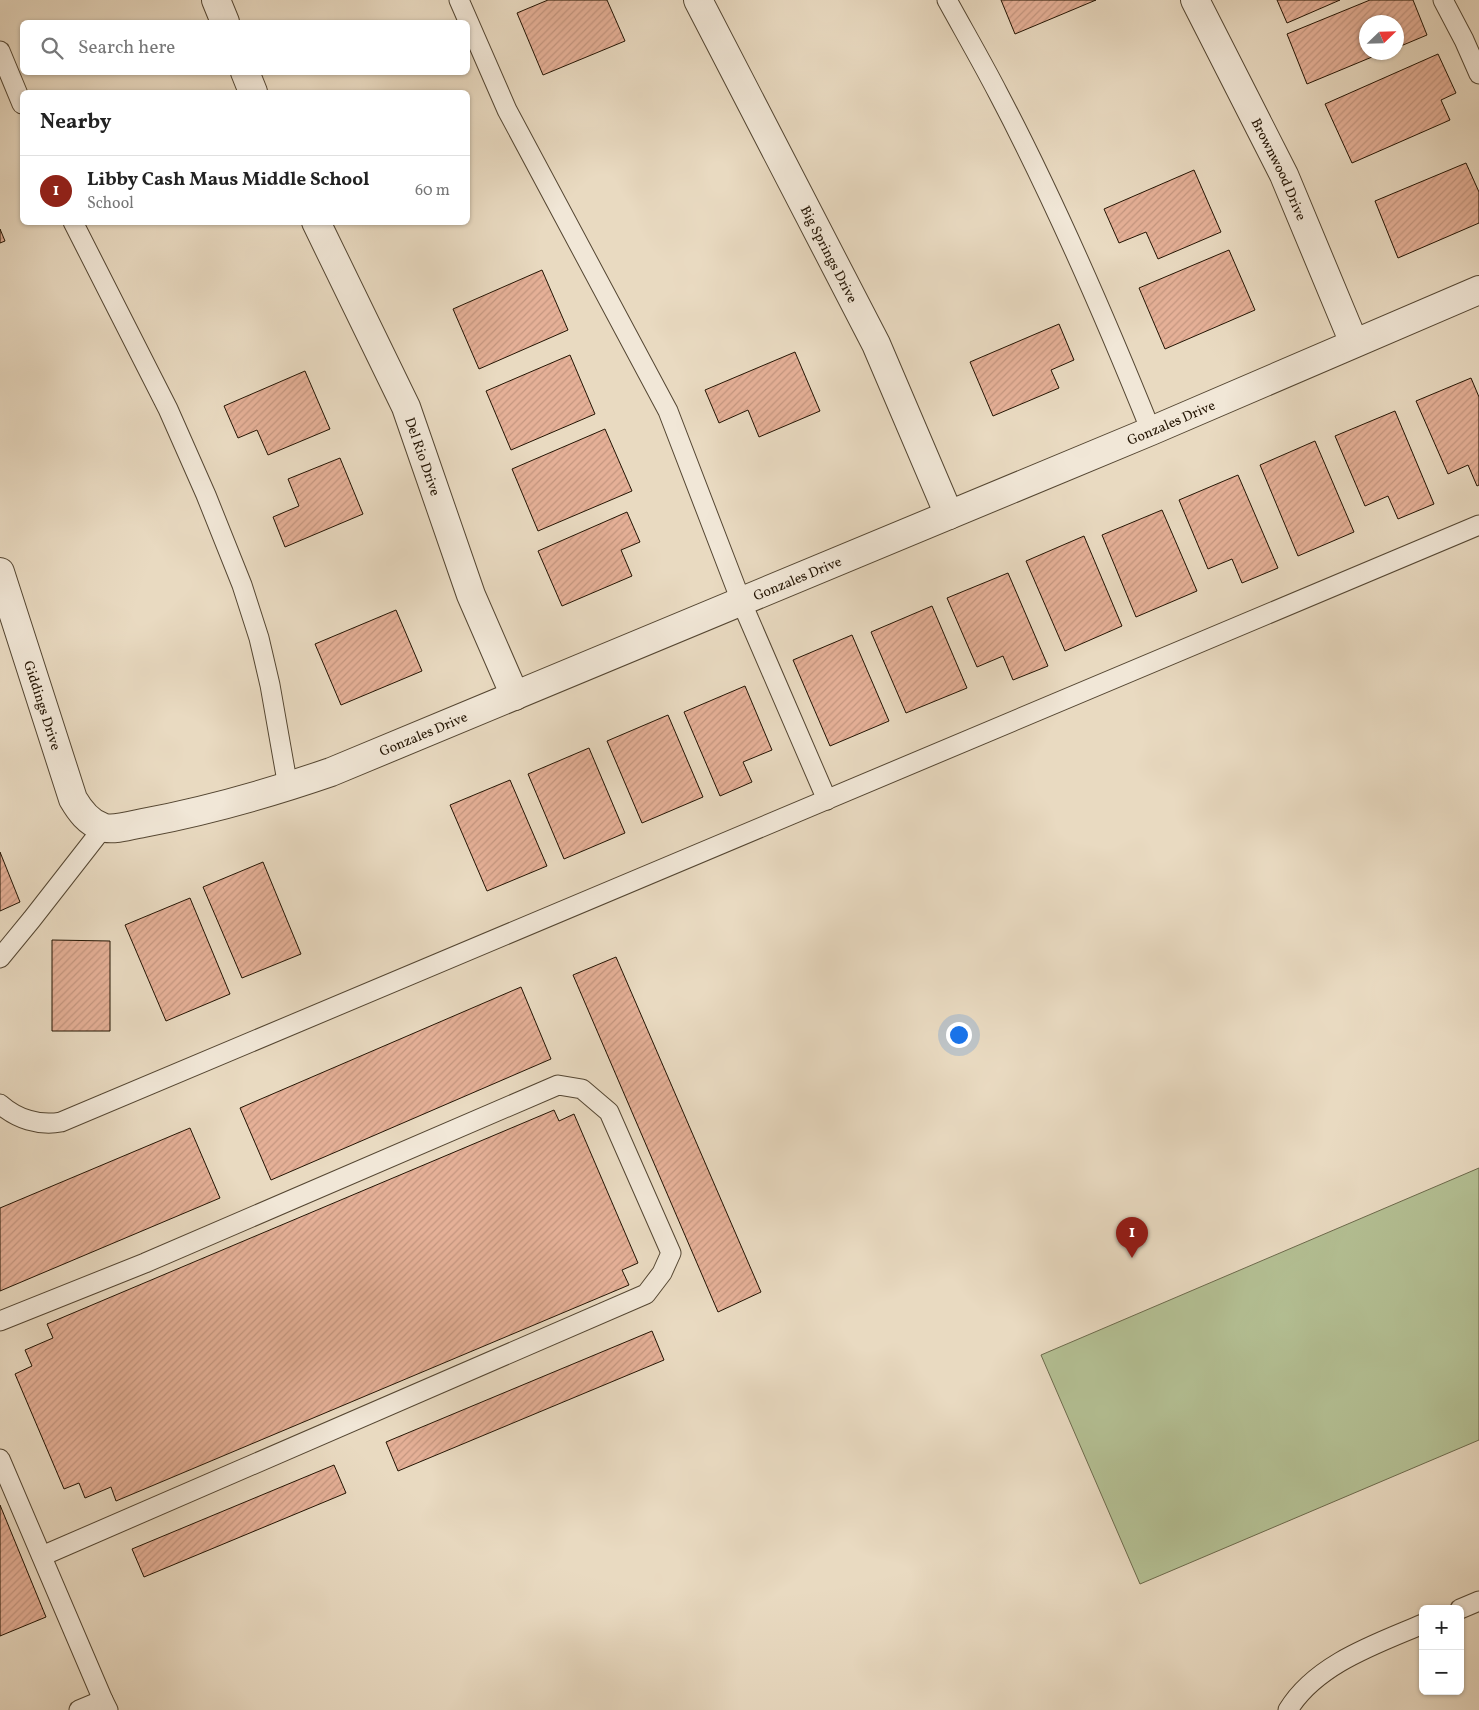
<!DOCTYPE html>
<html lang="en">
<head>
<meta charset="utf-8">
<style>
  body { margin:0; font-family:Vollkorn,serif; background:#f6f6f6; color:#222 }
  .controls { position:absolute; right:15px; bottom:15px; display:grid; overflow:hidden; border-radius:8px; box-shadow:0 1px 4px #0004 }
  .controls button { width:45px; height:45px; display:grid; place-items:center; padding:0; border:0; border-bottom:1px solid #e0e0e0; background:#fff; color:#222; font:25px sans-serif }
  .compass { position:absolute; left:1359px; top:15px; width:45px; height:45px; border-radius:50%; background:#fff; box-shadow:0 1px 4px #0004; rotate:67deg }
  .you { position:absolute; left:958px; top:1034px; width:18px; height:18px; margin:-12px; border:4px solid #fff; border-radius:50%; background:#1a73e8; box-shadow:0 0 0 8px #1a73e833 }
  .badge { display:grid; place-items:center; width:32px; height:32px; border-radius:50%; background:#8f2418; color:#fff; font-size:16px; font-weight:700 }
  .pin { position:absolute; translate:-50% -41px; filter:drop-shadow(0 1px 2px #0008) }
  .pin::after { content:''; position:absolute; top:26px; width:18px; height:15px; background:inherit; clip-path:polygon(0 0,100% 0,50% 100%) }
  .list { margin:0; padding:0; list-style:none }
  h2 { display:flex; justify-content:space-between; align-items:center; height:65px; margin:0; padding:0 20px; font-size:21px }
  h2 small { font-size:16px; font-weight:400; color:#767676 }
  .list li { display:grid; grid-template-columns:32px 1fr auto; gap:15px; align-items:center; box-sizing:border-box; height:70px; padding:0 20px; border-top:1px solid #e0e0e0 }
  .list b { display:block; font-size:19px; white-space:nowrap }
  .list p { margin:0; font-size:16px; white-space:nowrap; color:#767676 }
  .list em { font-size:16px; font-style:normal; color:#767676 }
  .icon { flex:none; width:28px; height:28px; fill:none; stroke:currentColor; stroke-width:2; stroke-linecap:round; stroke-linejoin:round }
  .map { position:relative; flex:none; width:1479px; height:1710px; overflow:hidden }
  .search { position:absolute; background:#fff; box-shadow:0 1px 4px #0004; left:20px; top:20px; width:450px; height:55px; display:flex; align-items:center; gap:12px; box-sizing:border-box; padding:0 18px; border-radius:8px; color:#767676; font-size:19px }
  .panel { position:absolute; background:#fff; box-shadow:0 1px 4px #0004; left:20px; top:90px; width:450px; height:135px; border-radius:8px }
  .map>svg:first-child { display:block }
  .pitch { fill:#b4c094; stroke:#6c6a4c }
  .building { fill:url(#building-hatch); stroke:#231403 }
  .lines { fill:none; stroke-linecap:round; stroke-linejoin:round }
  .service-casing { stroke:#544632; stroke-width:21 }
  .minor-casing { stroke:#544632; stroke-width:30 }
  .service { stroke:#f1e7d7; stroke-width:19 }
  .minor { stroke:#f1e7d7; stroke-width:28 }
  .labels { text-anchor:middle; stroke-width:4.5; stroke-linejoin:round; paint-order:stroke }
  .street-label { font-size:14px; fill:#231403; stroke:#f1e7d7 }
</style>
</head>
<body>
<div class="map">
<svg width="1479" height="1710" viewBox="0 0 1479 1710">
  <defs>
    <pattern id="building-hatch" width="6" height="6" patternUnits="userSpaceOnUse" patternTransform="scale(1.25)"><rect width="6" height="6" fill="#e5b097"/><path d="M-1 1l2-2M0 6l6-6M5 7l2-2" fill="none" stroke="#c49680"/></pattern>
  </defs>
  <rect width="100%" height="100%" fill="#e9dac1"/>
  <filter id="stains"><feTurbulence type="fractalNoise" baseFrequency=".004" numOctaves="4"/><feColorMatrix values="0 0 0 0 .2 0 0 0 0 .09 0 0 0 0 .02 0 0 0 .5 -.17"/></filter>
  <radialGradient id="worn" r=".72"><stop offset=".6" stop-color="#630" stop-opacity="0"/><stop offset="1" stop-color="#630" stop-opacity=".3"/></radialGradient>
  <!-- pitch -->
  <polygon class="pitch" points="1479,1168 1479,1440 1140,1584 1041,1355"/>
  <!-- building -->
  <g class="building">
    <polygon points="548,0 607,0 625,41 543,75 517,13"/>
    <polygon points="1001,0 1096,0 1015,34"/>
    <polygon points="1277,0 1340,0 1287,23"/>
    <polygon points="1370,0 1413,0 1427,35 1396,48 1396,22 1366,22 1366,52 1384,52 1307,84 1287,34"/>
    <polygon points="1438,54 1456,93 1441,100 1450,120 1352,163 1325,104"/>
    <polygon points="1466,163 1479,192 1479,223 1398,258 1375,201"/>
    <polygon points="1194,170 1221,232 1158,259 1146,232 1119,243 1104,209"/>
    <polygon points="0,229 5,241 0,243"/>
    <polygon points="1229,250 1255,310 1165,349 1139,288"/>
    <polygon points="542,270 568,330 479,369 453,309"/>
    <polygon points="1059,324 1074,360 1051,370 1059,388 993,416 970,362"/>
    <polygon points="795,352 820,411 759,437 748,410 719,423 705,390"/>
    <polygon points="570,355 595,414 511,450 486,391"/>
    <polygon points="305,371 330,429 268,455 257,430 238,438 224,406"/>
    <polygon points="1471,378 1479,397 1479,485 1477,486 1468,465 1448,474 1416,401"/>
    <polygon points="1395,411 1434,504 1398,519 1388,496 1365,506 1335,436"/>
    <polygon points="605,429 632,491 538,531 512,469"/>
    <polygon points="1315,441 1354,532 1298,556 1260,465"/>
    <polygon points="340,458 363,514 285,547 273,517 299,506 288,479"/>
    <polygon points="1238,475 1278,568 1242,583 1232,559 1208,569 1179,500"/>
    <polygon points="1162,510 1197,591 1136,617 1102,535"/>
    <polygon points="627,512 640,542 621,550 632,576 562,606 538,551"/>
    <polygon points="1084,536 1122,626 1065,651 1026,561"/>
    <polygon points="1008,573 1048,666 1013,680 1003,656 977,667 947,598"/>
    <polygon points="932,606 967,688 906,713 871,632"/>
    <polygon points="396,610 422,671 341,705 315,644"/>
    <polygon points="852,635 889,721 830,746 793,660"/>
    <polygon points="745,686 772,750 743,762 752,782 720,796 684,712"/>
    <polygon points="668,715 703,797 642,823 607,741"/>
    <polygon points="589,748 625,833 564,859 528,774"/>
    <polygon points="510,780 547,866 487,891 450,805"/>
    <polygon points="0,852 20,902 0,911"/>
    <polygon points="263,862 301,954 242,978 203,887"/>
    <polygon points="190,898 230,994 166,1021 125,925"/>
    <polygon points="52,940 110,941 110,1031 52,1031"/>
    <polygon points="616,957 761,1292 718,1312 573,975"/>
    <polygon points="521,987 551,1059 271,1180 240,1108"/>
    <polygon points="554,1110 559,1121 574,1114 638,1263 622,1270 629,1285 116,1501 111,1487 85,1498 79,1483 64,1489 15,1374 32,1366 25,1350 53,1338 47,1324"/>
    <polygon points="190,1128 220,1198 0,1291 0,1208"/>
    <polygon points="652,1331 664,1360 398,1471 386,1442"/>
    <polygon points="334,1465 346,1493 144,1577 132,1549"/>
    <polygon points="0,1505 46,1617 0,1636"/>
  </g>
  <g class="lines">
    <defs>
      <g id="service">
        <polyline points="459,0 507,110 668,411 741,601 827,800"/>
        <path d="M 947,0 C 964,31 982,62 998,93 C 1056,203 1105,317 1151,431"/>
        <polyline points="1443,0 1464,40 1479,74"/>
        <polyline points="0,51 22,104"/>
        <polyline points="73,222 168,409 206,495 242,585 259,638 270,685 288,787"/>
        <polyline points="0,958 32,919 103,828"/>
        <path d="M 0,1104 C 17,1119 39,1126 61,1122 L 1479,525"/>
        <polyline points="0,1321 145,1263 558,1085 582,1089 609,1112 671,1253 662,1273 646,1294 42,1556"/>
        <polyline points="0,1459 103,1700"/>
        <polyline points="1460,1609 1479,1601"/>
        <polyline points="79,1710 103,1700 108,1710"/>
        <path d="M 1288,1710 C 1316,1664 1376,1644 1423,1624"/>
      </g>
      <g id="minor">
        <polyline points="216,0 225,22"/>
        <path id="s1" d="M 698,0 L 876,344 L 949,515"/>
        <path id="s2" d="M 1195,0 L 1284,175 L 1354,343"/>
        <polyline points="245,72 253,92"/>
        <path id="s3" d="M 316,222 L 406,407 L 471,595 L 515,696"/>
        <path id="s4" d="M 0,572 L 73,799 C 80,811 88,822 102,827 C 111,831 133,825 143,823 C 207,811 270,793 331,772 L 1151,431 L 1479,290"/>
      </g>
    </defs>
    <!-- service casing -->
    <use href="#service" class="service-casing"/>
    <!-- minor casing -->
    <use href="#minor" class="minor-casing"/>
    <!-- service -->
    <use href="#service" class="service"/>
    <!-- minor -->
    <use href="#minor" class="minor"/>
  </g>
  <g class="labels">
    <!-- street labels -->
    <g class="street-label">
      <text dy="5" stroke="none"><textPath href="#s2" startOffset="189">Brownwood Drive</textPath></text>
      <text dy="5" stroke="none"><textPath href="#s1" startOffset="286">Big Springs Drive</textPath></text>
      <text dy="5" stroke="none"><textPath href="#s4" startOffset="1426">Gonzales Drive</textPath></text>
      <text dy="5" stroke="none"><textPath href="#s3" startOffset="258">Del Rio Drive</textPath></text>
      <text dy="5" stroke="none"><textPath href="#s4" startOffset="1021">Gonzales Drive</textPath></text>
      <text dy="5" stroke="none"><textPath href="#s4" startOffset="140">Giddings Drive</textPath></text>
      <text dy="5" stroke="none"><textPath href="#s4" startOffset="616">Gonzales Drive</textPath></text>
    </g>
  </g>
  <rect width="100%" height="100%" filter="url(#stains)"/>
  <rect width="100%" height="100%" fill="url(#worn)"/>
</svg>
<div class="controls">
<button>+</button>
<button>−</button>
</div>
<svg class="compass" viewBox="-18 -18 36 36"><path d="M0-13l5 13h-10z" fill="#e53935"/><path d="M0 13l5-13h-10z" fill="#767676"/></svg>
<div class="you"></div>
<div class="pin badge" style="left:1132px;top:1258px">1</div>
<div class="search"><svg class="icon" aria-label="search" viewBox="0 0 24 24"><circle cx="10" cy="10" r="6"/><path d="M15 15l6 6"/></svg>Search here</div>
<section class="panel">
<h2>Nearby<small></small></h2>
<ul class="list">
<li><span class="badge">1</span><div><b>Libby Cash Maus Middle School</b><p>School</p></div><em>60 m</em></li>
</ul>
</section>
</div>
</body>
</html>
